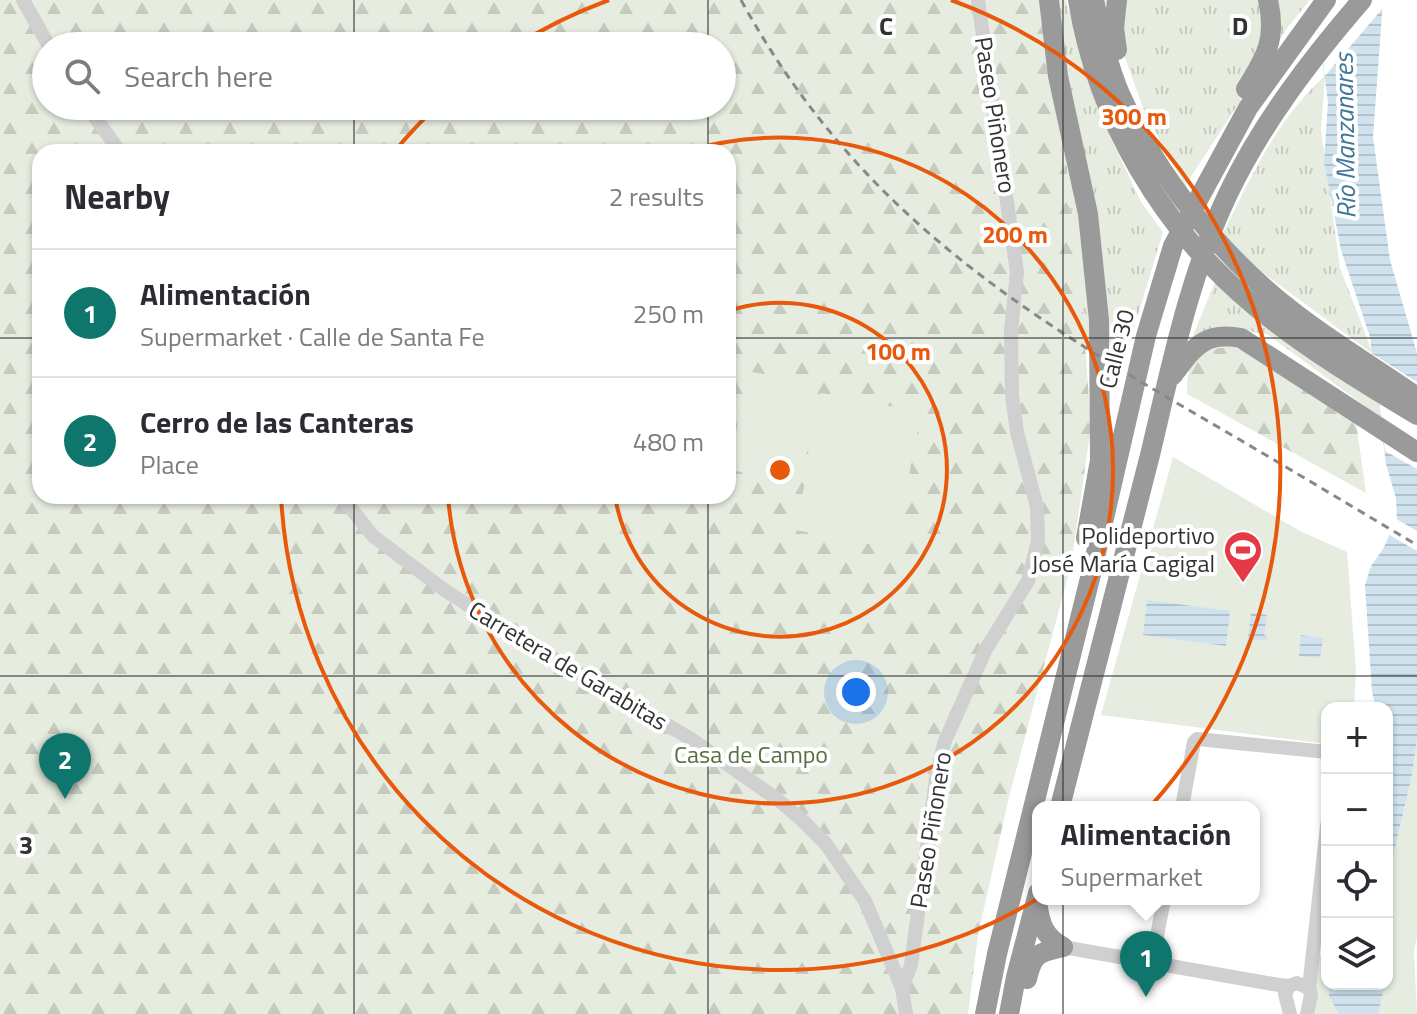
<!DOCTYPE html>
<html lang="en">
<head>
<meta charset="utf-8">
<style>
  body { margin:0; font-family:"Titillium Web",sans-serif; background:#f2f2f3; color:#2b2b33 }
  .controls { position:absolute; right:24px; bottom:24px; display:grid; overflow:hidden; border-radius:16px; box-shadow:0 2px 6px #0004 }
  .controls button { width:72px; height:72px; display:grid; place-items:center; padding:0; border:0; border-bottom:2px solid #e1e1e2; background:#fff; color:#2b2b33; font:40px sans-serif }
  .you { position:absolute; left:856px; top:692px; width:28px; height:28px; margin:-20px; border:6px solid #fff; border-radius:50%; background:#1a73e8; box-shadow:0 0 0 12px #1a73e833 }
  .badge { display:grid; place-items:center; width:52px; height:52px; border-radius:50%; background:#0f766e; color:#fff; font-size:26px; font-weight:700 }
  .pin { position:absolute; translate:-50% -66px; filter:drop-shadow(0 2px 4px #0008) }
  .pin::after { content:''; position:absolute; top:42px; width:28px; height:24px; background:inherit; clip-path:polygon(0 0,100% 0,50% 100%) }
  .popup { position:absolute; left:1032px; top:801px; width:228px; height:104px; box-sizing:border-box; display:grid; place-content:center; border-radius:16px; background:#fff; filter:drop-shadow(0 2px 6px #0005); font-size:26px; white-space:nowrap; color:#7c7c81 }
  .popup b { font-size:30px; color:#2b2b33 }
  .popup::after { content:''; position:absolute; left:50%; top:100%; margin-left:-16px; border:16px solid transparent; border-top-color:#fff }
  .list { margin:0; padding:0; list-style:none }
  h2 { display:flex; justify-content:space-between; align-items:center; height:104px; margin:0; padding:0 32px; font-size:34px }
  h2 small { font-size:26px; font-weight:400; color:#7c7c81 }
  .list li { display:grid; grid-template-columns:52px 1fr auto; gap:24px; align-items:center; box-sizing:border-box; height:128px; padding:0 32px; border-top:2px solid #e1e1e2 }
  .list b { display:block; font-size:30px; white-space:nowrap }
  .list p { margin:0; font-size:26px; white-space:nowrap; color:#7c7c81 }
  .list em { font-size:26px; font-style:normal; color:#7c7c81 }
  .icon { flex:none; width:44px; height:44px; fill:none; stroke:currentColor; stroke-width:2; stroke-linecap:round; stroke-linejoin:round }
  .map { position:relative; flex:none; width:1417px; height:1014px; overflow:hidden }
  .search { position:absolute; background:#fff; box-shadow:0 2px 6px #0004; left:32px; top:32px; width:704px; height:88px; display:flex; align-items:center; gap:20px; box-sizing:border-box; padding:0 28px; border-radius:44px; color:#7c7c81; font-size:30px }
  .panel { position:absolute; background:#fff; box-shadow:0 2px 6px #0004; left:32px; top:144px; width:704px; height:360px; border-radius:24px }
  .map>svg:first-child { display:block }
  .grass { fill:url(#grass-tufts) }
  .forest { fill:url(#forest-firs); fill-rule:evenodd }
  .green { fill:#e6ecdf }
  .water { fill:url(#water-rules) }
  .pier { fill:#fff }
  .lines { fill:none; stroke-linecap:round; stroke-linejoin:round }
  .minor { stroke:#d0d0d0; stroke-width:14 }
  .highway { stroke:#9a9a9a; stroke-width:20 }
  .rail { stroke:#888; stroke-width:3; stroke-dasharray:8 6; stroke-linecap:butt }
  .grid { fill:none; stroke:#333; stroke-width:2; stroke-opacity:0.55 }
  .ring { fill:none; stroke:#e8590c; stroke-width:4 }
  .labels { text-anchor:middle; stroke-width:8; stroke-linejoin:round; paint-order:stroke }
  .street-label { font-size:24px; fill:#333; stroke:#fff }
  .poi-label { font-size:24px; fill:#333; stroke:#fff; text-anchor:end }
  .park-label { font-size:24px; fill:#56703f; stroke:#fff }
  .water-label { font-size:26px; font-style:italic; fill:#3f7597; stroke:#fff }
  .grid-label { font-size:26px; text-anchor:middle; font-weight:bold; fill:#333; stroke:#fff; stroke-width:8; stroke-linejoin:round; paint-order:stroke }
  .centre { fill:#e8590c; stroke:#fff; stroke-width:4 }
  .ring-label { font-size:24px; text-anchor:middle; font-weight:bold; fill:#e8590c; stroke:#fff; stroke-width:8; stroke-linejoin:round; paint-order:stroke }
</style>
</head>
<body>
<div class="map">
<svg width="1417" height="1014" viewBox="0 0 1417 1014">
  <defs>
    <pattern id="grass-tufts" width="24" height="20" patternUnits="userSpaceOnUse" patternTransform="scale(2)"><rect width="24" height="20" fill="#e6ecdf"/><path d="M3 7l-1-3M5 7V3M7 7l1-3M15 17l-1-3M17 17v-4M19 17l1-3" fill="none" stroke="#c6cbc0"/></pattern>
    <pattern id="forest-firs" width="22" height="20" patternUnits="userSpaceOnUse" patternTransform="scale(2)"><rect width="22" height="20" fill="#e6ecdf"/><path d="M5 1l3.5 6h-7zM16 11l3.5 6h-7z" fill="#c6cbc0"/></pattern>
    <pattern id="water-rules" width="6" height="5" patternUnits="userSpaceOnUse" patternTransform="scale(2)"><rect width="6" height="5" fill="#cfe2ee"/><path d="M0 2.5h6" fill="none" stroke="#b2c2cd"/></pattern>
  </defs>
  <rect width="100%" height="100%" fill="#fff"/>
  <!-- grass -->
  <g class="grass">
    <polygon points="1037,0 1066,0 1099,112 1141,202 1163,232 1125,358 1078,332 1079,261"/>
    <polygon points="1104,0 1310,0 1288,27 1185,186 1145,113"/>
    <path d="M 1325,76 L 1321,130 L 1340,268 L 1373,354 L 1251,264 L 1223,233 C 1250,179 1279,116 1325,76 Z"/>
    <polygon points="1215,282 1379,403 1380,417 1267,334 1225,328 1192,338"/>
  </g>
  <!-- forest -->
  <g class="forest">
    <path d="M 0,0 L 1041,0 L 1042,22 L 1079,261 L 1091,427 L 1071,565 L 1009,797 L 978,935 L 968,1014 L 0,1014 ZM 46,46 L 722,46 L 722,106 L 46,106 ZM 40,152 L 728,152 L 728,496 L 40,496 Z"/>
    <path d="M 1233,346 L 1260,358 L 1356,422 L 1366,493 L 1187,394 C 1187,356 1197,350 1233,346 Z"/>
  </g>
  <!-- green -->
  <g class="green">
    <polygon points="746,371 818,383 802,482 730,470"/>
    <polygon points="821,393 921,412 895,549 796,530"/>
    <polygon points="1173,457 1300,531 1347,552 1356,671 1354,706 1354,708 1327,708 1327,744 1101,715"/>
    <polygon points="1417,740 1417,936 1414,951 1417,1014 1313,1014 1318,955 1327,954 1327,984 1387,984 1392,861 1412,775"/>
  </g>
  <!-- water -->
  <g class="water">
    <polygon points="1314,0 1383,0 1373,137 1390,260 1417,353 1417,740 1412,775 1392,861 1392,906 1387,954 1387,708 1376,708 1372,692 1365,585 1371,566 1383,549 1397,519 1396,498 1386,464 1370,337 1341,250 1324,162 1328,102"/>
    <polygon points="1147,600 1230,611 1226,646 1143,635"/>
    <polygon points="1251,613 1267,615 1264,635 1267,636 1267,641 1248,639"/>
    <polygon points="1301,635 1323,638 1320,658 1299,656"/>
    <polygon points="1329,984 1385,984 1378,1014 1339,1014 1329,996"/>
  </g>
  <!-- pier -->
  <g class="pier">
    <polygon points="1314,0 1383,0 1383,8 1325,76"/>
    <polygon points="1373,354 1417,382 1417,469 1385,451"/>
    <polygon points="1393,517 1417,531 1417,551 1386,533"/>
  </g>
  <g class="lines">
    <!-- minor -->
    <g class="minor">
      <polyline points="23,0 49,46"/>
      <polyline points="87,106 120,152"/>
      <polyline points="341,496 373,536 443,589 517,637 691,739 777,799 802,820 826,844 865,901 902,988"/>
      <polyline points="1182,807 1194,742 1197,739 1327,752"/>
      <polyline points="1063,947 1279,985 1289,986 1297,983 1309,988"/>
      <polyline points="1152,962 1164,899"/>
      <polyline points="1289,986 1285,994 1290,1014"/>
      <polyline points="906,1014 902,988 911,965 936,779 944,743 986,649 1028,581 1038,541 1037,507 1017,432 1012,395 1011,331 1017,272 978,0"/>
      <polyline points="1307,1014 1311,995 1309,988 1327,826"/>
    </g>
    <!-- highway -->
    <g class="highway">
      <polyline points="1049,0 1058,76 1088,214 1099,320 1100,460 1086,538"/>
      <path d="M 1078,0 C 1097,119 1162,229 1255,306 C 1304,347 1362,382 1417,415"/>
      <path d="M 1094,0 C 1101,31 1107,64 1120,94 C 1157,176 1221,256 1292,311 C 1331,342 1376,368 1417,397"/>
      <polyline points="1117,50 1114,28 1117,0"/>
      <path d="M 1246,89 C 1266,57 1277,39 1268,0"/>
      <path d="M 1173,375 C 1193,348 1204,331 1241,338 L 1417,452"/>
      <path d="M 1060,807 C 1090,690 1120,572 1150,455 C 1171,367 1189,276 1228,194 C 1262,123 1311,59 1362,0"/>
      <path d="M 1037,902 C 1040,923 1043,936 1063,947"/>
      <path d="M 1027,979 C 1033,953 1038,953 1063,947"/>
      <polyline points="985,1014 997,954 1093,566 1146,336 1173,246 1248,108 1326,0"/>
      <polyline points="1009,1014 1016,977 1038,893"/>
    </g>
    <!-- rail -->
    <path class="rail" d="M 741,0 C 857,211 1016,310 1218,427 C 1285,466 1351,506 1417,545"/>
  </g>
  <!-- grid -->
  <path class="grid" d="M 354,0 L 354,46M 708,0 L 708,46M 1063,0 L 1063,1014M 354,106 L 354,152M 708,106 L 708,152M 0,338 L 40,338M 728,338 L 1417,338M 354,496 L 354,1014M 708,496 L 708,1014M 0,676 L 1417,676"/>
  <!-- distance rings -->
  <g class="ring">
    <path d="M728 311A167 167 0 1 1 615 496"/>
    <path d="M683 152A333 333 0 1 1 448 496"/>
    <path d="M394 152A500 500 0 0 1 436 107M515 46A500 500 0 0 1 609 0M951 0A500 500 0 1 1 281 496"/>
  </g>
  <!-- icons -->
  <defs>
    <symbol id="stadium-pin" viewBox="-11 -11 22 30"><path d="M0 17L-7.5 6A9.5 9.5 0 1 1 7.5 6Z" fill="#e63946" stroke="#fff"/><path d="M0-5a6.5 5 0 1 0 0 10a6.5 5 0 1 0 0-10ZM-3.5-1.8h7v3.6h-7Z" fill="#fff"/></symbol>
  </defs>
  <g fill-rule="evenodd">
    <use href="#stadium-pin" x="1221" y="528" width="44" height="60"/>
  </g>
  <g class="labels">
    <!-- street labels -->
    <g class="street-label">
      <text transform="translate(995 115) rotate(81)" y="8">Paseo Piñonero</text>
      <text transform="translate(1117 349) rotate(-76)" y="8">Calle 30</text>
      <text transform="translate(568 666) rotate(31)" y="8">Carretera de Garabitas</text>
      <text transform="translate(931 830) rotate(-81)" y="8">Paseo Piñonero</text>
    </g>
    <!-- poi labels -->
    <g class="poi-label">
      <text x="1215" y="544">Polideportivo<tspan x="1215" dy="28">José María Cagigal</tspan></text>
    </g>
    <!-- park labels -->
    <g class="park-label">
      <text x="751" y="763">Casa de Campo</text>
    </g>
    <!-- water labels -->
    <g class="water-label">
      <text transform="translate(1345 136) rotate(-91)" y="9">Río Manzanares</text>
    </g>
  </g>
  <g class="grid-label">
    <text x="886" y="35">C</text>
    <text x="1240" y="35">D</text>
    <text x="26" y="854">3</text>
  </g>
  <circle cx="780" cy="470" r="12" class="centre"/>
  <g class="ring-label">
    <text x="1134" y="125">300 m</text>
    <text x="1015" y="243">200 m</text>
    <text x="898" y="360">100 m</text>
  </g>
</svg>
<div class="controls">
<button>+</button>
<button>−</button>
<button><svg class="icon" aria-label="locate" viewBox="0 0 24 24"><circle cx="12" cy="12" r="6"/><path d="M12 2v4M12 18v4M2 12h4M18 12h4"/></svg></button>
<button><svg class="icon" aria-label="layers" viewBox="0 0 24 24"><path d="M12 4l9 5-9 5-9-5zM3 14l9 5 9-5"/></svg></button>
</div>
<div class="you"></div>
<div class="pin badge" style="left:1146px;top:997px">1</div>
<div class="popup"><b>Alimentación</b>Supermarket</div>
<div class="pin badge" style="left:65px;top:799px">2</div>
<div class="search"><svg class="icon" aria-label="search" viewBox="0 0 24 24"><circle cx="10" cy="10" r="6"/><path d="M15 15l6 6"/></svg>Search here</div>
<section class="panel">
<h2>Nearby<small>2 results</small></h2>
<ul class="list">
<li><span class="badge">1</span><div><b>Alimentación</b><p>Supermarket · Calle de Santa Fe</p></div><em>250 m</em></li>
<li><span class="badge">2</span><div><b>Cerro de las Canteras</b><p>Place</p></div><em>480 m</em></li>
</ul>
</section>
</div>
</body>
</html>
